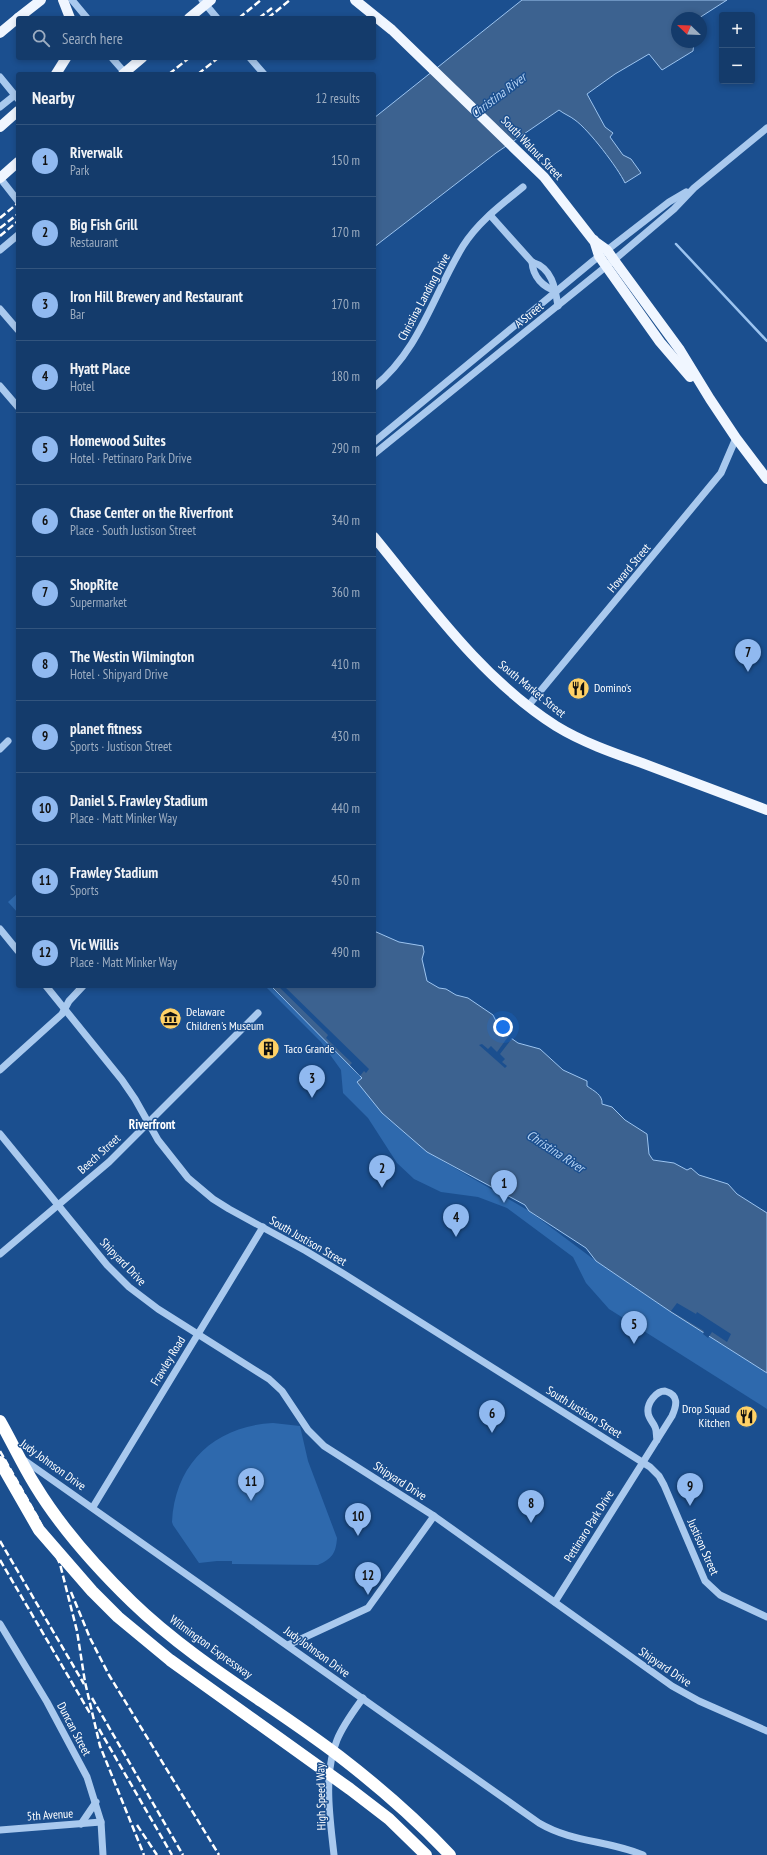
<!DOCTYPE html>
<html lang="en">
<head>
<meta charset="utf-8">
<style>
  body { margin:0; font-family:"PT Sans Narrow",sans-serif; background:#214673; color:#f1f3f6 }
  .controls { position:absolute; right:12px; top:12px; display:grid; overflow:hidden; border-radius:4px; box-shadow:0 2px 6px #0003 }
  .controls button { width:36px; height:36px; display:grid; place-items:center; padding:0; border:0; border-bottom:1px solid #33557e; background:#143b6b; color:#f1f3f6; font:20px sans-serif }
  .compass { position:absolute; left:671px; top:12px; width:36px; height:36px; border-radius:50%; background:#143b6b; box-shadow:0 2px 6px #0003; rotate:293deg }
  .you { position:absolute; left:503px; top:1027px; width:14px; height:14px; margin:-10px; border:3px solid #fff; border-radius:50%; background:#1a73e8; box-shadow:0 0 0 6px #1a73e833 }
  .badge { display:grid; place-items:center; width:26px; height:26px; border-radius:50%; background:#90b9f0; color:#111; font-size:13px; font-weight:700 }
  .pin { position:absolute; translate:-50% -33px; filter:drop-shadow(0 1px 2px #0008) }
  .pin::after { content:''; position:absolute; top:21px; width:14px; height:12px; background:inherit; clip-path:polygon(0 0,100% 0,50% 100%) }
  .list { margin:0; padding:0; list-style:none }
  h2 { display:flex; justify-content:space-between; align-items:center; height:52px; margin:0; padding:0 16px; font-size:17px }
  h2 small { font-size:13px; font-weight:400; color:#9dadc1 }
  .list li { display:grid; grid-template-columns:26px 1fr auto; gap:12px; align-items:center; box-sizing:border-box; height:72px; padding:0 16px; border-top:1px solid #33557e }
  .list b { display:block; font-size:15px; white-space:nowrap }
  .list p { margin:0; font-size:13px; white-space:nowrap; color:#9dadc1 }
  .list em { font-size:13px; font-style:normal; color:#9dadc1 }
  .icon { flex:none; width:22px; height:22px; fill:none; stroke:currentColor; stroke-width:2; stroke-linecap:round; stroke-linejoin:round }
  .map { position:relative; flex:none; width:767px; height:1855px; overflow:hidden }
  .search { position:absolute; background:#143b6b; box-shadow:0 2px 6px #0003; left:16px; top:16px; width:360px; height:44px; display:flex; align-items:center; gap:10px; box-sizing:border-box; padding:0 14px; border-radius:4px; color:#9dadc1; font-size:15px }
  .panel { position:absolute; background:#143b6b; box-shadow:0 2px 6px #0003; left:16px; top:72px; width:360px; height:916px; border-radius:4px }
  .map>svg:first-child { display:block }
  .green { fill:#2e69ad }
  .water { fill:#3c6290; stroke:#9cc4f0 }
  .pier { fill:#1b4f8f }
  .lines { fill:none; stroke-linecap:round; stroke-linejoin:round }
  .stream { stroke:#9cc4f0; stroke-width:2.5 }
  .minor { stroke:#a9c9ee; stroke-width:7 }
  .major { stroke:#f0f6ff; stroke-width:10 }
  .highway { stroke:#fff; stroke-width:12 }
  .rail { stroke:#fff; stroke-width:2.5; stroke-dasharray:7 3; stroke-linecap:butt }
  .labels { text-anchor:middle; stroke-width:3; stroke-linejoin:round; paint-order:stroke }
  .street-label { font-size:12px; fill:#fff; stroke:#1b4f8f }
  .poi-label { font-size:12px; fill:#fff; stroke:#1b4f8f; text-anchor:start }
  .water-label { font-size:13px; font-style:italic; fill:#b5d3f5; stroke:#1b4f8f }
  .neighbourhood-label { font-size:13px; font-weight:bold; fill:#fff; stroke:#1b4f8f }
</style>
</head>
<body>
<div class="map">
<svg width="767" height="1855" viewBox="0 0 767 1855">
  <rect width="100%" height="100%" fill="#1b4f8f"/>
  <!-- green -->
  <g class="green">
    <polygon points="18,893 18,913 8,902"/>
    <polygon points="265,986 270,986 363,1078 357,1082 427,1152 529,1211 596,1261 671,1312 767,1373 767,1409 609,1309 586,1283 573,1257 507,1208 478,1197 441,1192 414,1179 397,1163 368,1118 343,1093 341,1070 321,1042"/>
    <path d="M 273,1423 L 300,1426 L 308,1461 L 337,1538 C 336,1553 332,1559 318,1565 L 232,1564 L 232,1561 L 217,1561 L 199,1563 L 173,1525 L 172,1522 C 175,1463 215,1426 273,1423 Z"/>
  </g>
  <!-- water -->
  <g class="water">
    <path d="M 522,0 L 727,0 L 699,18 L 677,18 L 677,42 L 694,42 L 693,51 L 662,70 L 649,54 L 615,74 L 587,94 L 605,127 L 613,133 L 610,137 L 623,155 L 631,159 L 641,173 L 625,183 C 618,168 589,130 575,120 C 570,116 564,114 559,110 L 496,153 L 374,247 L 374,118 Z"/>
    <path d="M 374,931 L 399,942 L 423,946 L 424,952 L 422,959 L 427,981 L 439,988 L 446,989 L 456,995 L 468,998 L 493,1015 L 501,1031 L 518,1043 L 540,1049 L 563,1070 L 587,1081 L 587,1086 C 594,1091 603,1095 602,1104 L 612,1107 L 625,1120 L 647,1134 L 649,1154 L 653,1160 L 674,1163 L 687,1170 L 691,1168 L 699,1175 L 728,1184 L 737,1194 L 767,1213 L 767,1373 L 671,1312 L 596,1261 L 586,1248 L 529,1211 L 525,1205 L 427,1152 L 382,1113 L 357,1082 L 362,1078 L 271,986 L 374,986 Z"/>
  </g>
  <!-- pier -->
  <g class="pier">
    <polygon points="278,986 284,986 369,1069 366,1073 364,1071 360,1076 350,1065 352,1063 326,1038 328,1035"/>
    <polygon points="510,1034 513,1037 500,1054 505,1059 502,1062 507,1066 505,1068 479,1045 482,1044 488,1049 491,1046 497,1052"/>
    <polygon points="677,1303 696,1314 697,1312 731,1334 727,1342 712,1332 708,1338 703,1334 704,1331 671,1311"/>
  </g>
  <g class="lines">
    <!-- stream -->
    <polyline class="stream" points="676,244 767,341"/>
    <!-- minor -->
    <g class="minor">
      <polyline points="72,0 87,18"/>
      <polyline points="202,0 217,18"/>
      <polyline points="112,58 126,74"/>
      <polyline points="250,58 264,74"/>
      <polyline points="0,77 18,99"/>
      <polyline points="0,107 15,95"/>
      <polyline points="0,178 18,201"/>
      <path d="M 490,215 L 532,262 C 552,268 555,287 558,306"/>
      <polyline points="0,250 18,235"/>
      <path d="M 532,262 C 533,277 543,287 556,291"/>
      <polyline points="0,309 18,330"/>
      <polyline points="0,386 18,407"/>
      <path d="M 374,387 C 420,350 433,295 463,246 C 478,222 502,204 523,187"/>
      <polyline points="374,442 593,261 669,202 686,192"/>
      <polyline points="374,454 614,260 674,209 694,188 767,128"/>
      <polyline points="528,706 721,473 736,438"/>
      <polyline points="0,749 8,741"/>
      <polyline points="0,929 18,951"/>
      <polyline points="46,986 122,1080 135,1099 158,1140 188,1178 213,1199 229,1209 306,1251 344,1274 650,1467 659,1476 664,1485 705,1581 720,1595 767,1617"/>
      <polyline points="0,1070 62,1014 69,1001 83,986"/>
      <polyline points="0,1134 107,1265 129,1287 158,1309 269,1379 282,1391 308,1430 324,1446 434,1516 672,1686 699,1701 767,1731"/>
      <polyline points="0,1254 109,1162 258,1013"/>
      <path d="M 24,1460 L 539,1823 C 573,1843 608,1840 643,1855"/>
      <polyline points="93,1507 263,1227"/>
      <path d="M 555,1602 L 672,1416 C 677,1405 679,1395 665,1391 C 656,1391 647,1403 648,1412 C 648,1418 653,1422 655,1427 C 657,1431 656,1436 657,1440"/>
      <polyline points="0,1624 47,1702 87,1777 101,1822 103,1855"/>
      <polyline points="288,1645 368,1608 434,1516"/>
      <polyline points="81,1824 96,1802"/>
      <polyline points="0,1830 101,1822"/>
      <path d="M 334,1855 C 330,1818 323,1775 337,1740 C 343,1725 353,1712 363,1698"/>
    </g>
    <!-- major -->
    <g class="major">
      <polyline points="63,0 70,18"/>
      <polyline points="355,0 392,30 544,177 593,240 607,250 614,260 680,350 710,399 736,438 767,479"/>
      <polyline points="18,18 41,0"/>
      <polyline points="189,18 211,0"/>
      <polyline points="0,33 18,18"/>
      <polyline points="56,74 66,58"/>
      <polyline points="123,74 142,58"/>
      <polyline points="0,127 18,111"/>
      <polyline points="0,178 18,162"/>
      <polyline points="594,240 599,256 660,342 690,377"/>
      <path d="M 374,537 C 429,604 482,679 556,726 C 582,742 613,753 642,763 C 684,779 725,794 767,810"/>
    </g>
    <!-- highway -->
    <g class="highway">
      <path d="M 0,1421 C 12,1442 22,1464 35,1485 C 61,1528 96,1567 132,1602 C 194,1662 271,1704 339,1756 C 378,1786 416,1819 450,1855"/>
      <polyline points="0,1462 39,1530 92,1591 118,1617 170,1660 350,1789 389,1819 426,1855"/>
    </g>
    <!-- rail -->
    <g class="rail">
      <polyline points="239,18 261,0"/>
      <polyline points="259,18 272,8"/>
      <polyline points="268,18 290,0"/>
      <polyline points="169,74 189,58"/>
      <polyline points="198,74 218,58"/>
      <polyline points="0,218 18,203"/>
      <polyline points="0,228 18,214"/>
      <polyline points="0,236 18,221"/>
      <polyline points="0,1451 38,1518 60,1564 77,1631 85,1682 100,1746 144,1855"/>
      <polyline points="0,1541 84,1684"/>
      <polyline points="0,1560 91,1715"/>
      <polyline points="71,1592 90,1638 109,1675 219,1855"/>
      <polyline points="92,1698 183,1855"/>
      <polyline points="99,1729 172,1855"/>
      <polyline points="137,1825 157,1855"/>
    </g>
  </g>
  <!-- icons -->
  <defs>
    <symbol id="restaurant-disc" viewBox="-11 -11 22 22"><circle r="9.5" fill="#ffd166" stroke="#1b4f8f"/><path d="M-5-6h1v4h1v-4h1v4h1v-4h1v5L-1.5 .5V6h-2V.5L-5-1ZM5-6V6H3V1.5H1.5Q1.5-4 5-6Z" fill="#111"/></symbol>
    <symbol id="museum-disc" viewBox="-11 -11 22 22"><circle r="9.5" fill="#ffd166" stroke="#1b4f8f"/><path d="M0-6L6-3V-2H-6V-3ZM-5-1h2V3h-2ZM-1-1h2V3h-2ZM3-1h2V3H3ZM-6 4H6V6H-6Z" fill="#111"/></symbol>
    <symbol id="building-disc" viewBox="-11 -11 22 22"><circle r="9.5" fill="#ffd166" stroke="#1b4f8f"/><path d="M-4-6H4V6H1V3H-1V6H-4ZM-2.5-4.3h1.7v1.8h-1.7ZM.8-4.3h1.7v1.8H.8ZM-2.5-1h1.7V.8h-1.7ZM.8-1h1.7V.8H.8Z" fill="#111"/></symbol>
  </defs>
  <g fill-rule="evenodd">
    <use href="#restaurant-disc" x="566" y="676" width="25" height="25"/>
    <use href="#museum-disc" x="158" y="1006" width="25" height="25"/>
    <use href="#building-disc" x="256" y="1036" width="25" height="25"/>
    <use href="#restaurant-disc" x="734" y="1404" width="25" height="25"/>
  </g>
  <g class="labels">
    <!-- street labels -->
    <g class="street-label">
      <text transform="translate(532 148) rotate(46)" y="4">South Walnut Street</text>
      <text transform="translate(424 297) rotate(-62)" y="4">Christina Landing Drive</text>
      <text transform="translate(529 315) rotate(-39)" y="4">A Street</text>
      <text transform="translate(629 568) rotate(-50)" y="4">Howard Street</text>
      <text transform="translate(532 689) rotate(39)" y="4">South Market Street</text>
      <text transform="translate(99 1154) rotate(-42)" y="4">Beech Street</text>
      <text transform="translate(308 1241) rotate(30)" y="4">South Justison Street</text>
      <text transform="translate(123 1262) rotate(46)" y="4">Shipyard Drive</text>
      <text transform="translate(168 1361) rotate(-59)" y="4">Frawley Road</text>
      <text transform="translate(584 1412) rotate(32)" y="4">South Justison Street</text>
      <text transform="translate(53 1465) rotate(36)" y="4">Judy Johnson Drive</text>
      <text transform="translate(400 1481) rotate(33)" y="4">Shipyard Drive</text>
      <text transform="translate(589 1526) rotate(-58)" y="4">Pettinaro Park Drive</text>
      <text transform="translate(703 1547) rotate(66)" y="4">Justison Street</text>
      <text transform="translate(211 1647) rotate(36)" y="4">Wilmington Expressway</text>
      <text transform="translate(317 1652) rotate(36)" y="4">Judy Johnson Drive</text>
      <text transform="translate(665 1667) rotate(34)" y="4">Shipyard Drive</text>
      <text transform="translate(74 1729) rotate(62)" y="4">Duncan Street</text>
      <text transform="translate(321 1797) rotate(-91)" y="4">High Speed Way</text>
      <text transform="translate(50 1815) rotate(-4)" y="4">5th Avenue</text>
    </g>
    <!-- poi labels -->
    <g class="poi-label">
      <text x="594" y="692">Domino's</text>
      <text x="186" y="1016">Delaware<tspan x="186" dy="14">Children's Museum</tspan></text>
      <text x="284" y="1053">Taco Grande</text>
      <text x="730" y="1413" text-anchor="end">Drop Squad<tspan x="730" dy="14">Kitchen</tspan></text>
    </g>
    <!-- water labels -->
    <g class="water-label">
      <text transform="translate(498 95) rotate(-37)" y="5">Christina River</text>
      <text transform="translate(556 1151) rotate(33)" y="5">Christina River</text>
    </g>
    <!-- neighbourhood labels -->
    <g class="neighbourhood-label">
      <text x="152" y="1129">Riverfront</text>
    </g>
  </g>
</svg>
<div class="controls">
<button>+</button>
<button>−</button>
</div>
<svg class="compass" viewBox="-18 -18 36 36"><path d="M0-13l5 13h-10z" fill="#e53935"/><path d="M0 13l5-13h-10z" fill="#9dadc1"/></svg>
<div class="you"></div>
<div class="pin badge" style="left:504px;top:1203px">1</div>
<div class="pin badge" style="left:382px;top:1188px">2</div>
<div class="pin badge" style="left:312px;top:1098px">3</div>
<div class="pin badge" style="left:456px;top:1237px">4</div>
<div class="pin badge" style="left:634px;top:1344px">5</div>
<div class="pin badge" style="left:492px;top:1433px">6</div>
<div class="pin badge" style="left:748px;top:672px">7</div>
<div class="pin badge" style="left:531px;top:1523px">8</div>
<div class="pin badge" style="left:690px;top:1506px">9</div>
<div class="pin badge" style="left:358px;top:1536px">10</div>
<div class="pin badge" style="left:251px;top:1501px">11</div>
<div class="pin badge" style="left:368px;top:1595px">12</div>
<div class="search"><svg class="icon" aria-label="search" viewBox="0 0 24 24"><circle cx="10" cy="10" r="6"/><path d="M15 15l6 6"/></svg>Search here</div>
<section class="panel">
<h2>Nearby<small>12 results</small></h2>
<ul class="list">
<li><span class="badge">1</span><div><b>Riverwalk</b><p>Park</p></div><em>150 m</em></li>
<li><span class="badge">2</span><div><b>Big Fish Grill</b><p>Restaurant</p></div><em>170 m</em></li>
<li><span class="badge">3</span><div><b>Iron Hill Brewery and Restaurant</b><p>Bar</p></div><em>170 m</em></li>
<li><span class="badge">4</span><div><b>Hyatt Place</b><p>Hotel</p></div><em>180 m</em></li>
<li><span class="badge">5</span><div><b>Homewood Suites</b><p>Hotel · Pettinaro Park Drive</p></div><em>290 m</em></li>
<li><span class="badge">6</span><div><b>Chase Center on the Riverfront</b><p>Place · South Justison Street</p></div><em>340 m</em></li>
<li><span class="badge">7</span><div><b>ShopRite</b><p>Supermarket</p></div><em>360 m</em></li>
<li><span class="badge">8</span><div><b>The Westin Wilmington</b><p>Hotel · Shipyard Drive</p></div><em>410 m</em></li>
<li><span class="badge">9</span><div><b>planet fitness</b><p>Sports · Justison Street</p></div><em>430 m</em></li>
<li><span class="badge">10</span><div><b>Daniel S. Frawley Stadium</b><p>Place · Matt Minker Way</p></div><em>440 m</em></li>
<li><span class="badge">11</span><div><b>Frawley Stadium</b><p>Sports</p></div><em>450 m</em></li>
<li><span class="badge">12</span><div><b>Vic Willis</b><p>Place · Matt Minker Way</p></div><em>490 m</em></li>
</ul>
</section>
</div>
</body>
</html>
